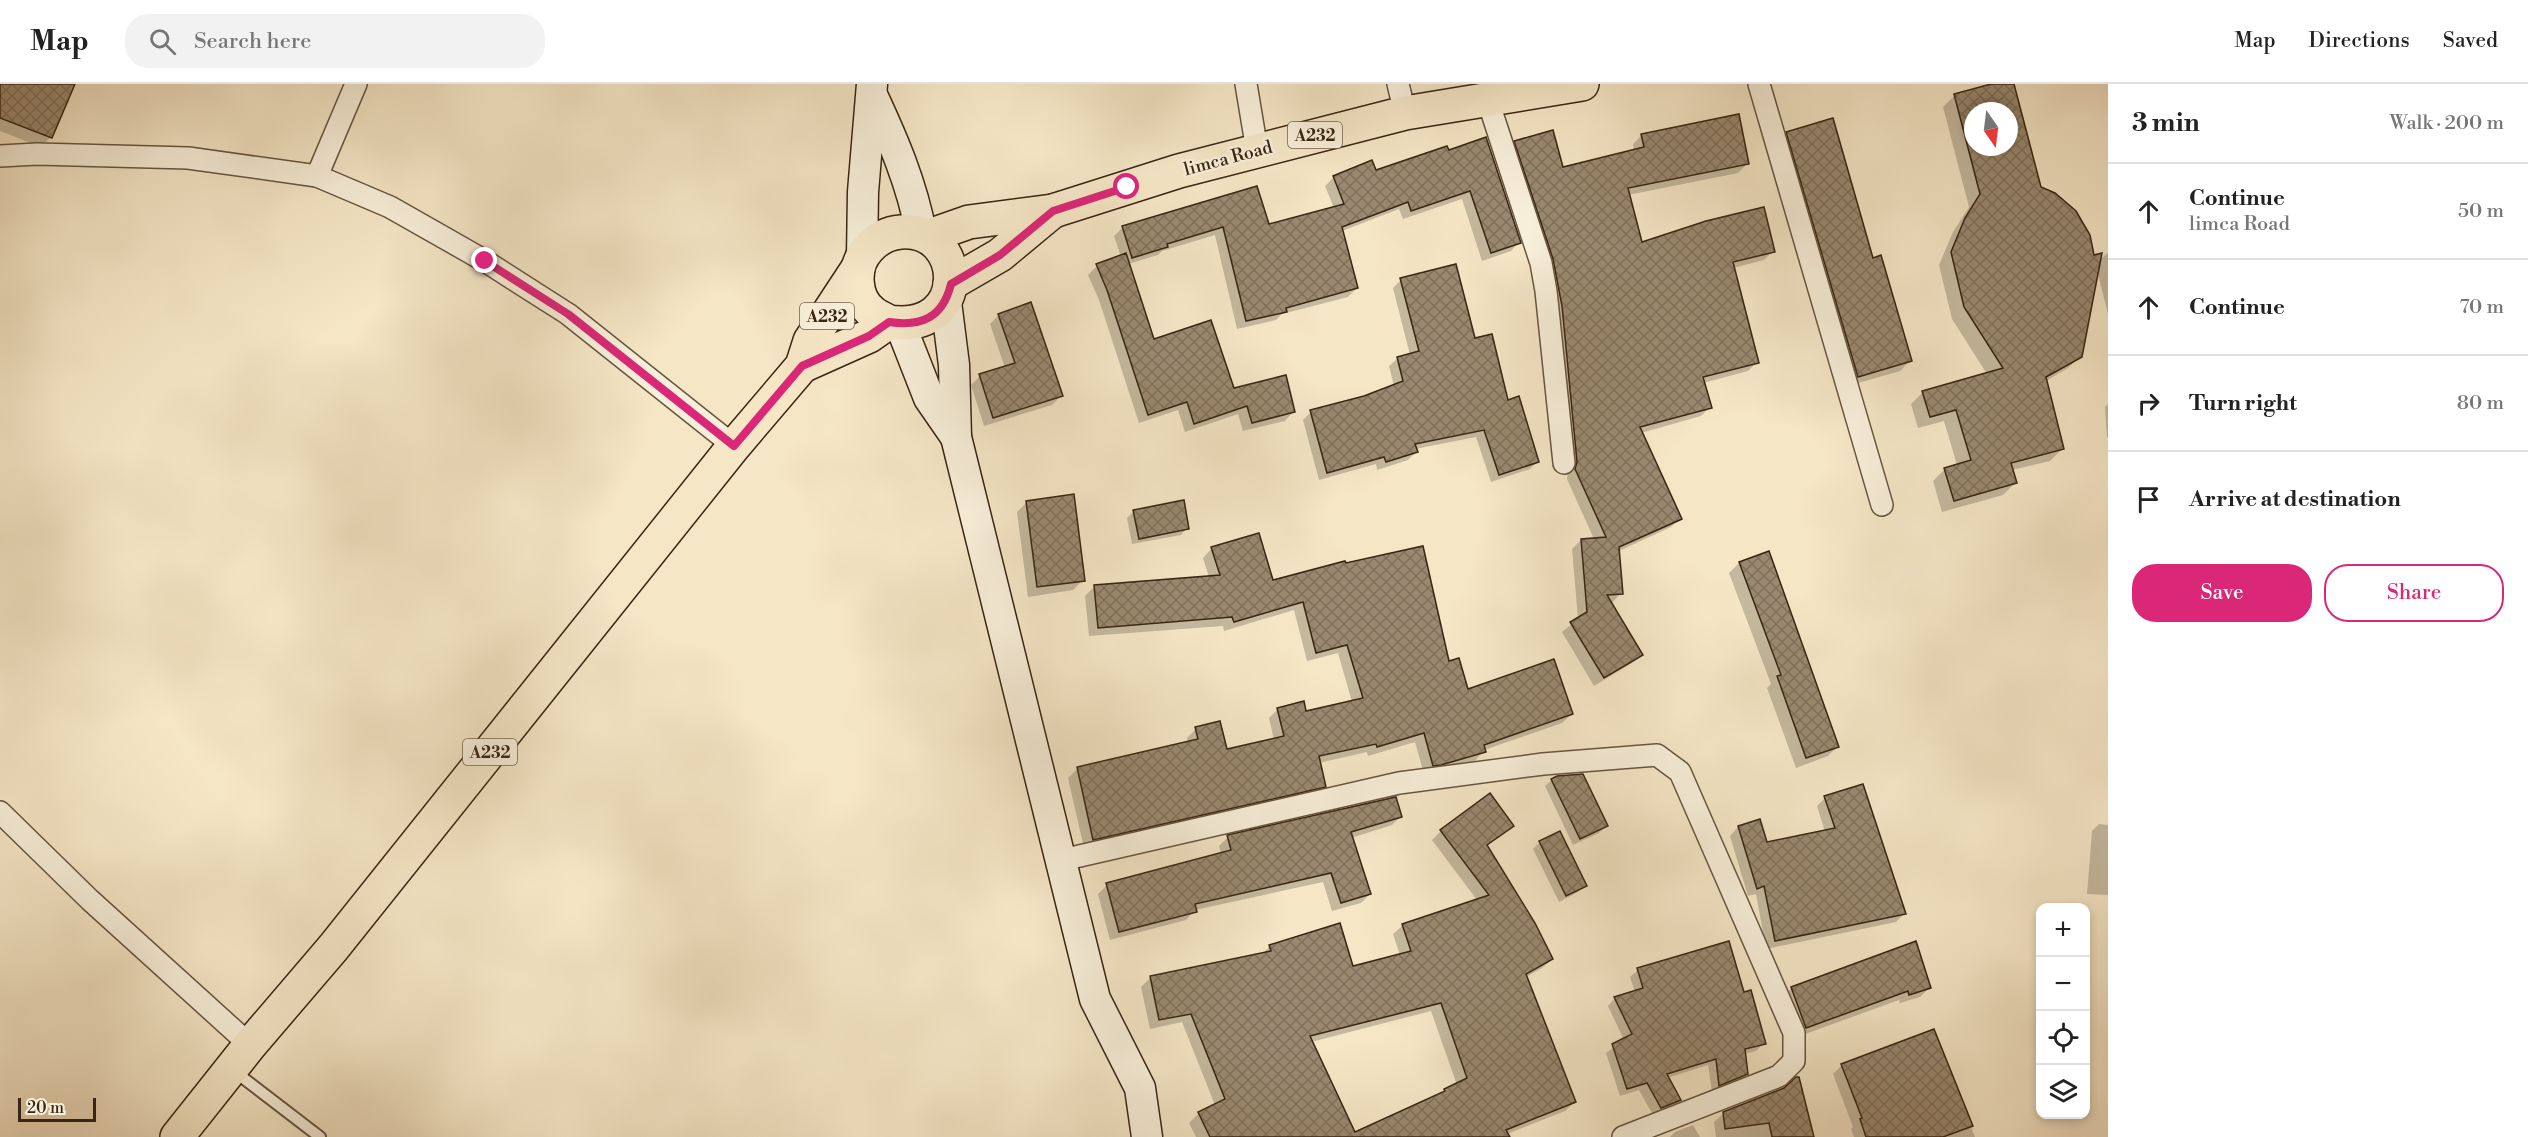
<!DOCTYPE html>
<html lang="en">
<head>
<meta charset="utf-8">
<style>
  body { margin:0; font-family:"Libre Bodoni",serif; background:#f2f2f2; color:#222 }
  .controls { position:absolute; right:18px; bottom:18px; display:grid; overflow:hidden; border-radius:12px; box-shadow:0 3px 9px #0003 }
  .controls button { width:54px; height:54px; display:grid; place-items:center; padding:0; border:0; border-bottom:2px solid #e0e0e0; background:#fff; color:#222; font:30px sans-serif }
  .compass { position:absolute; left:1964px; top:18px; width:54px; height:54px; border-radius:50%; background:#fff; box-shadow:0 3px 9px #0003; rotate:166deg }
  .scale { position:absolute; left:18px; bottom:15px; width:78px; box-sizing:border-box; padding-left:6px; border:3px solid #382513; border-top:0; font-size:16px; line-height:21px; white-space:nowrap; color:#382513; -webkit-text-stroke:4px #f8efda; paint-order:stroke }
  .stop { position:absolute; width:18px; height:18px; margin:-14px; border:4px solid #db2777; border-radius:50%; background:#fff }
  .stop.end { background:#db2777; border-color:#fff; box-shadow:0 2px 6px #0008 }
  .list { margin:0; padding:0; list-style:none }
  h2 { display:flex; justify-content:space-between; align-items:center; height:78px; margin:0; padding:0 24px; font-size:26px }
  h2 small { font-size:20px; font-weight:400; color:#767676 }
  .list li { display:grid; grid-template-columns:39px 1fr auto; gap:18px; align-items:center; box-sizing:border-box; height:96px; padding:0 24px; border-top:2px solid #e0e0e0 }
  .list b { display:block; font-size:22px; white-space:nowrap }
  .list p { margin:0; font-size:20px; white-space:nowrap; color:#767676 }
  .list em { font-size:20px; font-style:normal; color:#767676 }
  .actions { display:flex; gap:12px; padding:18px 24px }
  .actions a { flex:1; padding:14px 0; border:2px solid #db2777; border-radius:24px; text-align:center; font-size:21px; color:#db2777 }
  .actions .main { background:#db2777; color:#fff }
  .icon { flex:none; width:33px; height:33px; fill:none; stroke:currentColor; stroke-width:2; stroke-linecap:round; stroke-linejoin:round }
  .map { position:relative; flex:none; width:2108px; height:1053px; overflow:hidden }
  header { display:flex; align-items:center; gap:36px; box-sizing:border-box; height:84px; padding:0 30px; background:#fff; border-bottom:2px solid #e0e0e0 }
  header strong { font-size:28px }
  nav { display:flex; gap:33px; margin-inline-start:auto; font-size:21px }
  .search { width:420px; height:54px; background:#f2f2f2; display:flex; align-items:center; gap:15px; box-sizing:border-box; padding:0 21px; border-radius:24px; color:#767676; font-size:22px }
  main { display:flex }
  aside { flex:1; background:#fff }
  .map>svg:first-child { display:block }
  .shadow { fill:#0003; fill-rule:evenodd }
  .building { fill:url(#building-cross-hatch); stroke:#382513; stroke-width:1.5; fill-rule:evenodd }
  .lines { fill:none; stroke-linecap:round; stroke-linejoin:round }
  .lane-casing { stroke:#675540; stroke-width:14 }
  .street-casing { stroke:#675540; stroke-width:24 }
  .secondary-casing { stroke:#382513; stroke-width:33 }
  .primary-casing { stroke:#382513; stroke-width:36 }
  .lane { stroke:#f8efda; stroke-width:10 }
  .street { stroke:#f8efda; stroke-width:21 }
  .secondary { stroke:#f8efda; stroke-width:30 }
  .primary { stroke:#f5e6c6; stroke-width:33 }
  .route { stroke:#db2777; stroke-width:8 }
  .labels { text-anchor:middle; stroke-width:4.5; stroke-linejoin:round; paint-order:stroke }
  .shield { fill:#f8efda; stroke:#72624f; stroke-width:1.5 }
  .shield-label { font-size:16px; font-weight:bold; fill:#382513 }
  .street-label { font-size:18px; fill:#382513; stroke:#f8efda }
</style>
</head>
<body>
<header>
<strong>Map</strong>
<div class="search"><svg class="icon" aria-label="search" viewBox="0 0 24 24"><circle cx="10" cy="10" r="6"/><path d="M15 15l6 6"/></svg>Search here</div>
<nav><a>Map</a><a>Directions</a><a>Saved</a></nav>
</header>
<main>
<div class="map">
<svg width="2108" height="1053" viewBox="0 0 2108 1053">
  <defs>
    <pattern id="building-cross-hatch" width="8" height="8" patternUnits="userSpaceOnUse" patternTransform="scale(1.5)"><rect width="8" height="8" fill="#9a8970"/><path d="M0 0l8 8M0 8l8-8" fill="none" stroke="#7f705b"/></pattern>
  </defs>
  <rect width="100%" height="100%" fill="#f5e6c6"/>
  <filter id="stains"><feTurbulence type="fractalNoise" baseFrequency=".00333" numOctaves="4"/><feColorMatrix values="0 0 0 0 .2 0 0 0 0 .09 0 0 0 0 .02 0 0 0 .5 -.17"/></filter>
  <radialGradient id="worn" r=".72"><stop offset=".6" stop-color="#630" stop-opacity="0"/><stop offset="1" stop-color="#630" stop-opacity=".3"/></radialGradient>
  <!-- shadow -->
  <g class="shadow">
    <polygon points="0,0 73,0 51,53 41,63 0,47"/>
    <path d="M 1997,0 L 2012,0 L 2040,105 L 2093,173 L 2099,176 L 2108,169 L 2108,230 L 2097,186 L 2081,272 L 2068,284 L 2046,297 L 2062,365 L 2050,377 L 2012,386 L 2015,399 L 2003,411 L 1942,428 L 1933,397 L 1945,385 L 1957,381 L 1944,337 L 1918,344 L 1911,320 L 1923,308 L 1987,290 L 1952,235 L 1939,181 L 1953,148 L 1969,123 L 1943,23 L 1955,11 ZM 1973,27 L 2009,27 L 2009,63 L 1973,63 Z"/>
    <polygon points="1787,49 1910,277 1900,287 1848,302 1777,59"/>
    <polygon points="1642,51 1747,80 1738,89 1628,111 1641,159 1773,167 1764,176 1733,184 1757,278 1748,287 1703,299 1710,323 1701,332 1641,349 1680,434 1671,443 1617,468 1621,509 1611,520 1641,570 1632,579 1594,602 1562,548 1578,535 1572,465 1581,456 1594,455 1567,395 1568,388 1553,232 1506,67 1515,58 1562,85 1634,67 1633,60"/>
    <polygon points="1446,64 1519,158 1511,167 1482,177 1462,115 1403,135 1399,125 1342,147 1357,204 1348,213 1282,230 1276,236 1237,245 1215,151 1162,167 1158,171 1128,180 1153,257 1233,306 1294,327 1285,337 1243,347 1238,330 1185,348 1178,326 1139,339 1099,216 1088,191 1097,182 1121,173 1114,152 1123,143 1268,142 1334,124 1325,102 1334,93 1375,87"/>
    <polygon points="1401,196 1474,256 1538,377 1530,385 1491,398 1476,353 1415,365 1416,368 1408,376 1377,386 1376,380 1319,396 1303,336 1311,328 1364,313 1394,302 1389,282 1398,274 1410,271 1393,204"/>
    <polygon points="999,231 1061,312 1052,321 984,342 971,301 980,292 1005,284 990,240"/>
    <polygon points="2108,320 2108,353 2107,354 2105,323"/>
    <polygon points="1027,418 1083,496 1073,506 1028,513 1017,428"/>
    <polygon points="1134,427 1187,444 1181,451 1132,460 1127,434"/>
    <polygon points="1212,464 1272,498 1448,579 1467,607 1572,630 1562,639 1484,666 1475,677 1431,689 1424,690 1415,658 1368,672 1367,668 1319,679 1325,702 1315,711 1084,764 1068,694 1078,684 1188,659 1187,654 1196,645 1226,667 1274,656 1269,634 1278,625 1305,628 1352,618 1338,569 1307,577 1294,526 1224,547 1223,542 1089,552 1085,512 1095,502 1209,493 1203,474"/>
    <polygon points="1739,479 1838,662 1828,672 1796,684 1767,604 1771,600 1729,489"/>
    <polygon points="1552,696 1606,742 1599,749 1573,761 1545,702"/>
    <polygon points="1825,714 1904,830 1896,838 1766,865 1756,810 1748,812 1730,752 1738,743 1766,760 1825,748 1817,722"/>
    <polygon points="1401,732 1392,741 1351,754 1370,810 1361,819 1332,827 1323,798 1195,826 1186,836 1110,856 1098,810 1107,801 1221,770 1219,762 1228,753"/>
    <polygon points="2099,740 2108,741 2108,811 2087,810 2092,747"/>
    <path d="M 1512,741 L 1486,763 L 1552,875 L 1542,884 L 1526,893 L 1575,1018 L 1565,1027 L 1507,1050 L 1508,1053 L 1196,1053 L 1189,1039 L 1199,1029 L 1215,1021 L 1182,938 L 1150,945 L 1141,903 L 1151,893 L 1261,871 L 1270,862 L 1352,883 L 1400,871 L 1393,850 L 1403,841 L 1477,816 L 1432,756 L 1441,747 ZM 1431,927 L 1457,1001 L 1440,1011 L 1355,1050 L 1311,958 Z"/>
    <polygon points="1540,758 1585,802 1578,808 1559,818 1533,765"/>
    <polygon points="1638,886 1743,909 1764,959 1756,967 1744,970 1746,990 1738,998 1712,1008 1708,981 1667,994 1680,1016 1672,1024 1653,1031 1639,1006 1620,1012 1606,969 1624,956 1608,922 1615,914 1635,908 1630,893"/>
    <polygon points="1792,904 1929,904 1920,913 1900,919 1899,916 1797,953 1782,913"/>
    <polygon points="1933,946 1975,1053 1854,1053 1851,1045 1853,1043 1833,990 1842,981"/>
    <polygon points="1784,1005 1812,1053 1716,1053 1714,1038 1724,1029"/>
    <polygon points="1693,1041 1700,1053 1670,1053 1675,1048"/>
  </g>
  <!-- building -->
  <g class="building">
    <polygon points="0,0 75,0 52,54 0,34"/>
    <path d="M 1991,0 L 2014,0 L 2041,103 L 2055,109 L 2076,127 L 2090,151 L 2094,171 L 2102,169 L 2082,273 L 2046,293 L 2064,365 L 2011,379 L 2017,399 L 1954,417 L 1944,384 L 1971,376 L 1956,326 L 1930,333 L 1922,307 L 2003,284 L 1964,223 L 1951,168 L 1965,134 L 1980,110 L 1954,10 ZM 1973,27 L 2009,27 L 2009,63 L 1973,63 Z"/>
    <polygon points="1739,30 1749,80 1628,104 1642,158 1706,137 1764,123 1775,168 1733,178 1759,279 1703,293 1712,324 1640,343 1682,435 1619,463 1623,510 1607,511 1643,571 1604,594 1570,538 1587,528 1581,455 1606,453 1575,385 1577,378 1562,222 1553,175 1514,57 1553,46 1563,83 1644,63 1641,50"/>
    <polygon points="1833,34 1873,174 1881,171 1912,277 1858,293 1786,48"/>
    <polygon points="1486,53 1521,159 1491,169 1470,107 1411,127 1408,118 1342,143 1358,204 1286,224 1287,228 1246,237 1223,143 1167,160 1168,163 1132,174 1122,142 1257,102 1269,140 1344,120 1333,92 1372,76 1376,86 1447,62 1449,66"/>
    <polygon points="1126,169 1154,255 1211,236 1234,304 1286,291 1295,328 1252,339 1247,322 1194,340 1187,318 1148,331 1107,206 1096,180"/>
    <polygon points="1456,180 1475,254 1492,250 1508,316 1519,312 1539,378 1499,391 1484,346 1415,360 1418,368 1386,378 1384,373 1327,389 1310,326 1364,312 1403,297 1397,273 1419,267 1400,194"/>
    <polygon points="1031,218 1063,312 993,334 979,290 1015,279 998,230"/>
    <polygon points="1074,410 1085,497 1037,503 1026,417"/>
    <polygon points="1184,416 1189,445 1139,455 1133,426"/>
    <polygon points="1259,449 1273,496 1345,477 1346,479 1423,462 1449,577 1459,574 1468,605 1554,575 1573,630 1484,661 1486,668 1441,681 1433,682 1424,649 1377,663 1376,660 1319,672 1326,703 1093,756 1077,683 1198,655 1195,643 1220,637 1227,665 1284,652 1277,624 1304,617 1306,627 1363,614 1347,561 1316,569 1303,518 1234,538 1232,533 1098,544 1094,501 1220,491 1211,463"/>
    <polygon points="1769,467 1839,663 1806,674 1777,592 1781,591 1739,478"/>
    <polygon points="1583,690 1608,742 1580,755 1551,695 1557,692"/>
    <polygon points="1863,700 1906,830 1775,857 1764,802 1757,805 1738,742 1760,735 1767,758 1835,744 1824,712"/>
    <path d="M 1490,709 L 1514,742 L 1487,761 L 1535,839 L 1553,875 L 1526,890 L 1576,1018 L 1506,1046 L 1510,1053 L 1210,1053 L 1198,1028 L 1225,1015 L 1191,930 L 1159,936 L 1150,892 L 1271,867 L 1269,861 L 1340,839 L 1353,882 L 1411,867 L 1402,840 L 1489,811 L 1440,746 ZM 1441,919 L 1467,994 L 1444,1005 L 1445,1007 L 1355,1048 L 1310,952 Z"/>
    <polygon points="1396,713 1402,733 1351,748 1371,810 1341,819 1331,789 1195,820 1197,828 1119,848 1106,799 1231,766 1227,751"/>
    <polygon points="1560,747 1587,802 1566,812 1539,757"/>
    <polygon points="1729,857 1744,908 1751,906 1766,960 1745,965 1748,990 1719,1002 1716,975 1667,990 1681,1016 1661,1024 1647,999 1627,1005 1612,960 1632,950 1614,913 1643,904 1637,884"/>
    <polygon points="1916,857 1931,904 1909,911 1908,907 1806,944 1791,903"/>
    <polygon points="1934,945 1973,1042 1943,1053 1866,1053 1860,1035 1862,1034 1841,980"/>
    <polygon points="1796,993 1799,993 1814,1053 1772,1053 1769,1039 1725,1045 1723,1028 1784,1004"/>
  </g>
  <g class="lines">
    <defs>
      <polyline id="lane" points="234,987 320,1053"/>
      <g id="street">
        <polyline points="1246,0 1257,66"/>
        <polyline points="1398,0 1405,29"/>
        <polyline points="1759,0 1882,421"/>
        <polyline points="1488,17 1541,179 1546,207 1564,379"/>
        <polyline points="0,72 37,70 188,74 317,92 390,123 485,177 568,230 734,362"/>
        <polyline points="317,92 356,0"/>
        <polyline points="0,728 90,816 250,961"/>
        <polyline points="1062,776 1399,699 1543,680 1657,671 1680,688 1794,949 1794,977 1779,992 1623,1053"/>
      </g>
      <g id="secondary">
        <path d="M 872,11 C 893,56 912,100 921,149"/>
        <polyline points="862,174 863,108 872,0"/>
        <polyline points="946,218 954,281 956,353 1095,915 1140,1004 1147,1053"/>
        <polyline points="900,240 929,314 956,353"/>
      </g>
      <g id="primary">
        <polyline points="929,152 969,138 1053,127 1179,87 1405,29 1582,0"/>
        <polyline points="950,200 1000,171 1053,127"/>
        <path d="M 802,282 L 869,252 L 889,238 C 972,250 966,143 901,148 C 888,149 878,154 869,164 C 852,181 853,214 873,229 C 878,233 884,235 889,238"/>
        <polyline points="177,1053 250,961 333,864 734,362 802,282 810,257 858,184"/>
      </g>
    </defs>
    <!-- lane casing -->
    <use href="#lane" class="lane-casing"/>
    <!-- street casing -->
    <use href="#street" class="street-casing"/>
    <!-- secondary casing -->
    <use href="#secondary" class="secondary-casing"/>
    <!-- primary casing -->
    <use href="#primary" class="primary-casing"/>
    <!-- lane -->
    <use href="#lane" class="lane"/>
    <!-- street -->
    <use href="#street" class="street"/>
    <!-- secondary -->
    <use href="#secondary" class="secondary"/>
    <!-- primary -->
    <use href="#primary" class="primary"/>
  </g>
  <g class="lines">
    <!-- route -->
    <path class="route" d="M 485,177 L 568,230 L 734,362 L 802,282 L 869,252 L 889,238 C 922,243 943,233 951,200 L 1000,171 L 1053,127 L 1127,103"/>
  </g>
  <g class="labels">
    <!-- shield labels -->
    <g class="shield">
      <rect x="1288" y="38" width="54" height="26" rx="4.5"/>
      <rect x="800" y="219" width="54" height="26" rx="4.5"/>
      <rect x="463" y="655" width="54" height="26" rx="4.5"/>
    </g>
    <g class="shield-label">
      <text x="1315" y="57">A232</text>
      <text x="827" y="238">A232</text>
      <text x="490" y="674">A232</text>
    </g>
    <!-- street labels -->
    <g class="street-label">
      <text transform="translate(1228 74) rotate(-15)" y="6">limca Road</text>
    </g>
  </g>
  <rect width="100%" height="100%" filter="url(#stains)"/>
  <rect width="100%" height="100%" fill="url(#worn)"/>
</svg>
<div class="controls">
<button>+</button>
<button>−</button>
<button><svg class="icon" aria-label="locate" viewBox="0 0 24 24"><circle cx="12" cy="12" r="6"/><path d="M12 2v4M12 18v4M2 12h4M18 12h4"/></svg></button>
<button><svg class="icon" aria-label="layers" viewBox="0 0 24 24"><path d="M12 4l9 5-9 5-9-5zM3 14l9 5 9-5"/></svg></button>
</div>
<svg class="compass" viewBox="-18 -18 36 36"><path d="M0-13l5 13h-10z" fill="#e53935"/><path d="M0 13l5-13h-10z" fill="#767676"/></svg>
<div class="scale">20 m</div>
<div class="stop" style="left:1127px;top:103px"></div>
<div class="stop end" style="left:485px;top:177px"></div>
</div>
<aside>
<h2>3 min<small>Walk · 200 m</small></h2>
<ul class="list">
<li><svg class="icon" aria-label="ahead" viewBox="0 0 24 24"><path d="M12 20V5M6 11l6-6 6 6"/></svg><div><b>Continue</b><p>limca Road</p></div><em>50 m</em></li>
<li><svg class="icon" aria-label="ahead" viewBox="0 0 24 24"><path d="M12 20V5M6 11l6-6 6 6"/></svg><div><b>Continue</b></div><em>70 m</em></li>
<li><svg class="icon" aria-label="right" viewBox="0 0 24 24"><path d="M7 20v-9h11M14 6l5 5-5 5"/></svg><div><b>Turn right</b></div><em>80 m</em></li>
<li><svg class="icon" aria-label="arrive" viewBox="0 0 24 24"><path d="M6 21V4h12l-3 4 3 4H6"/></svg><div><b>Arrive at destination</b></div></li>
</ul>
<div class="actions"><a class="main">Save</a><a>Share</a></div>
</aside>
</main>
</body>
</html>
